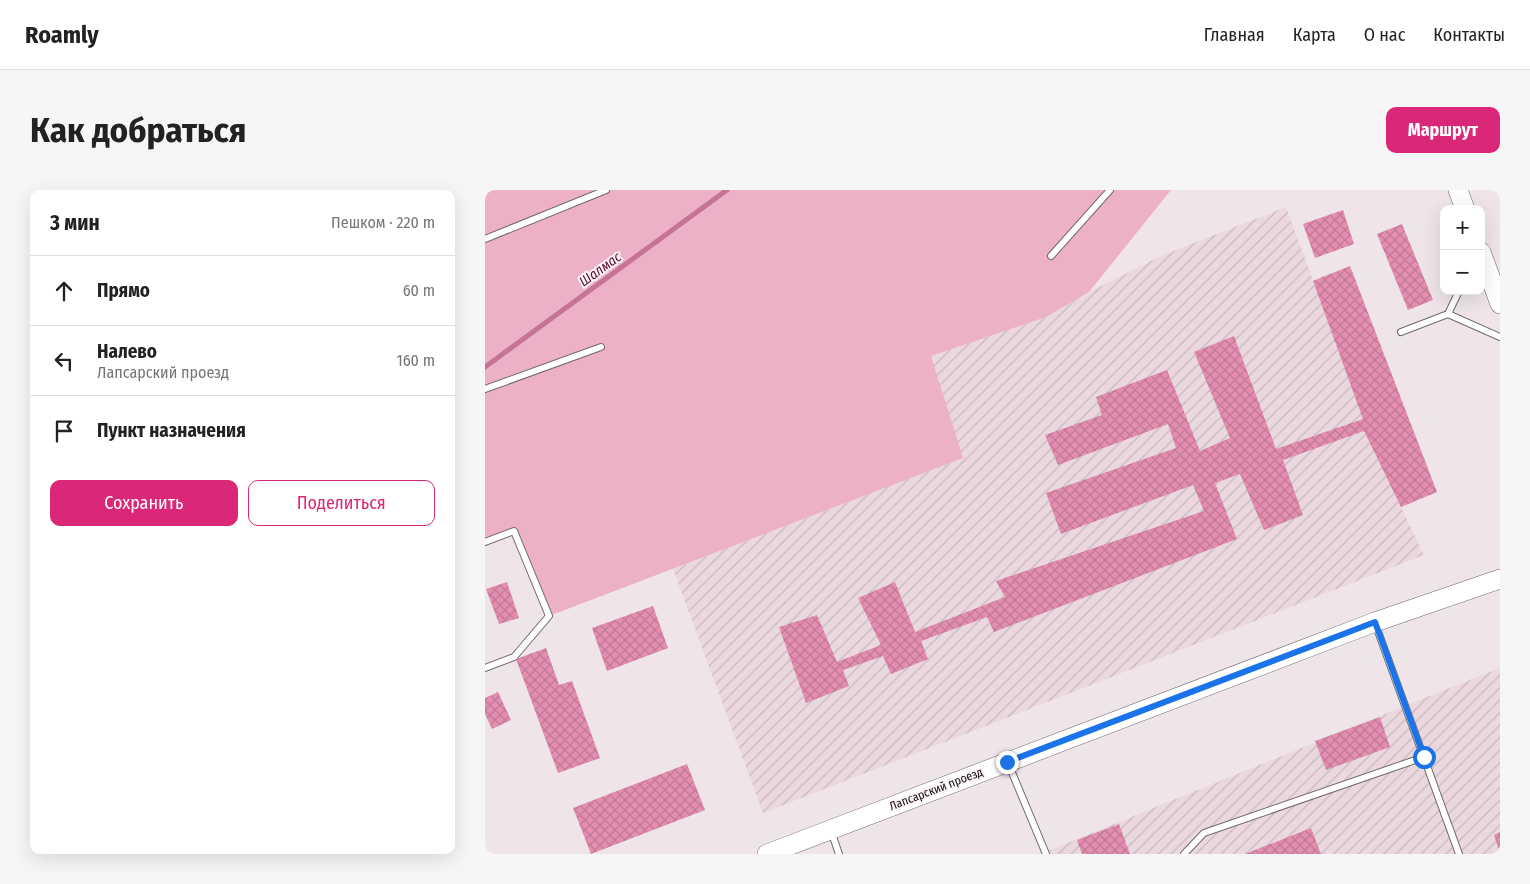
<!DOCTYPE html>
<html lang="ru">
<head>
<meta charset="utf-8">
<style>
  body { margin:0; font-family:"Fira Sans Condensed",sans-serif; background:#f6f6f6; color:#222 }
  .controls { position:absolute; right:15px; top:15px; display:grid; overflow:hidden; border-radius:10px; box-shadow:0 5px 20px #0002 }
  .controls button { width:45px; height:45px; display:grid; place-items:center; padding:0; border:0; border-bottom:1px solid #e0e0e0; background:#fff; color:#222; font:25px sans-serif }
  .stop { position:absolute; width:15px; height:15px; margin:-11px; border:4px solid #1a73e8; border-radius:50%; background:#fff }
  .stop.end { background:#1a73e8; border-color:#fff; box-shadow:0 1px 5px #0008 }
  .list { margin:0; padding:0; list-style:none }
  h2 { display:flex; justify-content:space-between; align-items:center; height:65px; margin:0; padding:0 20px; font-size:21px }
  h2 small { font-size:16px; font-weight:400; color:#767676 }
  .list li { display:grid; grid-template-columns:32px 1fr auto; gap:15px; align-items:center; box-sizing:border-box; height:70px; padding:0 20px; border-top:1px solid #e0e0e0 }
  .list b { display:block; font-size:19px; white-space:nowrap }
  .list p { margin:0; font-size:16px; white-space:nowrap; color:#767676 }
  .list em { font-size:16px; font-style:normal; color:#767676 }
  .actions { display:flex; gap:10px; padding:15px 20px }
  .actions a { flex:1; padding:11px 0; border:1px solid #db2777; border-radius:10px; text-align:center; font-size:18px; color:#db2777 }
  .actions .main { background:#db2777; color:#fff }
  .icon { flex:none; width:28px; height:28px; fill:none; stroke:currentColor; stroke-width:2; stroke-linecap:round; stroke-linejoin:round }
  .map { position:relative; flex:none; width:1015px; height:664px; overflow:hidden; border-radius:10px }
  header { display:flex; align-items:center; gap:30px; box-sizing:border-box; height:70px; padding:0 25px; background:#fff; border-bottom:1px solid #e0e0e0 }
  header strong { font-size:24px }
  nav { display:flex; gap:28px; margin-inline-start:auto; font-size:18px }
  .intro { display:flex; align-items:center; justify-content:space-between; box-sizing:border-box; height:120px; padding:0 30px }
  h1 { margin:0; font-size:35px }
  .button { padding:12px 22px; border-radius:10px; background:#db2777; color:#fff; font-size:18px; font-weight:700 }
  main { display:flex; gap:30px; padding:0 30px }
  aside { flex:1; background:#fff; border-radius:10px; box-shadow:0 5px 20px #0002 }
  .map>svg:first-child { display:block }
  .industrial { fill:url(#industrial-furrows) }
  .green { fill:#ecb0c7 }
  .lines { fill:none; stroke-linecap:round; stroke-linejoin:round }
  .stream { stroke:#c67496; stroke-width:5 }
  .building { fill:url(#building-cross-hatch) }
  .lane-casing { stroke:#70686b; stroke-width:8 }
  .secondary-casing { stroke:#70686b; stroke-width:20 }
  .lane { stroke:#fff; stroke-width:6 }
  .secondary { stroke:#fff; stroke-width:19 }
  .route { stroke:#1a73e8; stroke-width:6 }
  .labels { text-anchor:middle; stroke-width:4; stroke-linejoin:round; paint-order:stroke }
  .street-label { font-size:12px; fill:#120f10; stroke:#fdf3f6 }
  .water-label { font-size:14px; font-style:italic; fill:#570b33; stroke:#fdf3f6 }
</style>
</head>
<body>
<header>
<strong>Roamly</strong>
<nav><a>Главная</a><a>Карта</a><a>О нас</a><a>Контакты</a></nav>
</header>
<div class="intro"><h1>Как добраться</h1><a class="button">Маршрут</a></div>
<main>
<aside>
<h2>3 мин<small>Пешком · 220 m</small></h2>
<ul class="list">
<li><svg class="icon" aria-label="ahead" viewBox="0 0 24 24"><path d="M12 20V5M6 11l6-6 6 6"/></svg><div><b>Прямо</b></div><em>60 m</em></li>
<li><svg class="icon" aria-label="left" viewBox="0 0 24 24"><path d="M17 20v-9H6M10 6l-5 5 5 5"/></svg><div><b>Налево</b><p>Лапсарский проезд</p></div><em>160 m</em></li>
<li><svg class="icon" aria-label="arrive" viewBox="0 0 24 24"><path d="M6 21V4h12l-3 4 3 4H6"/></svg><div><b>Пункт назначения</b></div></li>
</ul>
<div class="actions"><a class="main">Сохранить</a><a>Поделиться</a></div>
</aside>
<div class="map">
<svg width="1015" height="664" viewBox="0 0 1015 664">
  <defs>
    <pattern id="industrial-furrows" width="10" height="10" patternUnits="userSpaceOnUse" patternTransform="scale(1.25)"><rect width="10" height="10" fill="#ead8de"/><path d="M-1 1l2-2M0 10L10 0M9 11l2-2" fill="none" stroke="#c8b8bd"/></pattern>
    <pattern id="building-cross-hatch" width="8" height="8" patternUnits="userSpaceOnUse" patternTransform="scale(1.25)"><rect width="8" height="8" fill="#e38eb0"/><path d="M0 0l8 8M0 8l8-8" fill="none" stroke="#c27996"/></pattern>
  </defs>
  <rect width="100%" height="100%" fill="#efe5e9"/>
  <!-- industrial -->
  <g class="industrial">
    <polygon points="801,17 828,90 865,76 952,302 916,317 939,365 278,623 188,379 477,268 446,166 561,127 604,102 678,65"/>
    <polygon points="1015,478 1015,664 555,664 942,507"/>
  </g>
  <!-- green -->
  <polygon class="green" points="0,0 686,0 604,102 561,127 446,166 478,268 64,426 29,341 0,352"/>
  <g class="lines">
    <!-- stream -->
    <polyline class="stream" points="0,177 242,0"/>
  </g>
  <!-- building -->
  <g class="building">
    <polygon points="858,20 869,54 830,68 818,34"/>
    <polygon points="917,34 948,110 923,120 892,44"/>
    <polygon points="865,76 952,302 916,317 879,241 798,270 818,325 779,340 755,284 730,293 752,349 509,442 502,427 436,451 443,469 406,484 398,466 358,480 364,496 321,513 294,437 332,425 352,472 396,455 373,408 410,392 430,442 520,407 511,391 719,321 708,295 576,344 561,303 691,258 683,234 573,275 560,245 617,225 611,207 682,180 715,261 745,248 709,162 749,146 791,259 878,229 828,91"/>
    <polygon points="22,392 34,428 14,434 1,399"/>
    <polygon points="168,416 183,458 122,481 107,438"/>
    <polygon points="61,458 74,495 87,491 115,568 73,583 31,469"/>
    <polygon points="13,502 26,530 7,539 0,524 0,508"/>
    <polygon points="895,527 905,557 841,580 830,551"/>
    <polygon points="202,574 220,620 106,664 88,618"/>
    <polygon points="634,634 645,664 597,664 592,650"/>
    <polygon points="826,638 836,664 760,664"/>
    <polygon points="1015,642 1015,663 1009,645"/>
  </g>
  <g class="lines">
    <defs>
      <g id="lane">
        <polyline points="0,49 121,0"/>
        <polyline points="566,66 625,0"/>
        <polyline points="974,101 963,124 1015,147"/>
        <polyline points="916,142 963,124"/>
        <polyline points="0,199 116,157"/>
        <polyline points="0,352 29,341 64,426 29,467 0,478"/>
        <polyline points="890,433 974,664"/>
        <polyline points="523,573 561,664"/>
        <polyline points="346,641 354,664"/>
        <polyline points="699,664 719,643 939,567"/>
      </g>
      <g id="secondary">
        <polyline points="973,0 980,19"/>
        <polyline points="996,62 1015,114"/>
        <polyline points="282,664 890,432 1015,389"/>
      </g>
    </defs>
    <!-- lane casing -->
    <use href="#lane" class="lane-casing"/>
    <!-- secondary casing -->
    <use href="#secondary" class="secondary-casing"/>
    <!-- lane -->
    <use href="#lane" class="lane"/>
    <!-- secondary -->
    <use href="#secondary" class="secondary"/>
  </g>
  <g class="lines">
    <!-- route -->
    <polyline class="route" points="522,572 890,432 939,567"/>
  </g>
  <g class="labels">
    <!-- street labels -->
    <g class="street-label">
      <text transform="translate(451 599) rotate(-21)" y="4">Лапсарский проезд</text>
    </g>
    <!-- water labels -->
    <g class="water-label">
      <text transform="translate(115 79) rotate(-36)" y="5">Шалмас</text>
    </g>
  </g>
</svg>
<div class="controls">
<button>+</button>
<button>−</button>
</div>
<div class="stop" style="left:939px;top:567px"></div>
<div class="stop end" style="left:522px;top:572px"></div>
</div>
</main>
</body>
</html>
